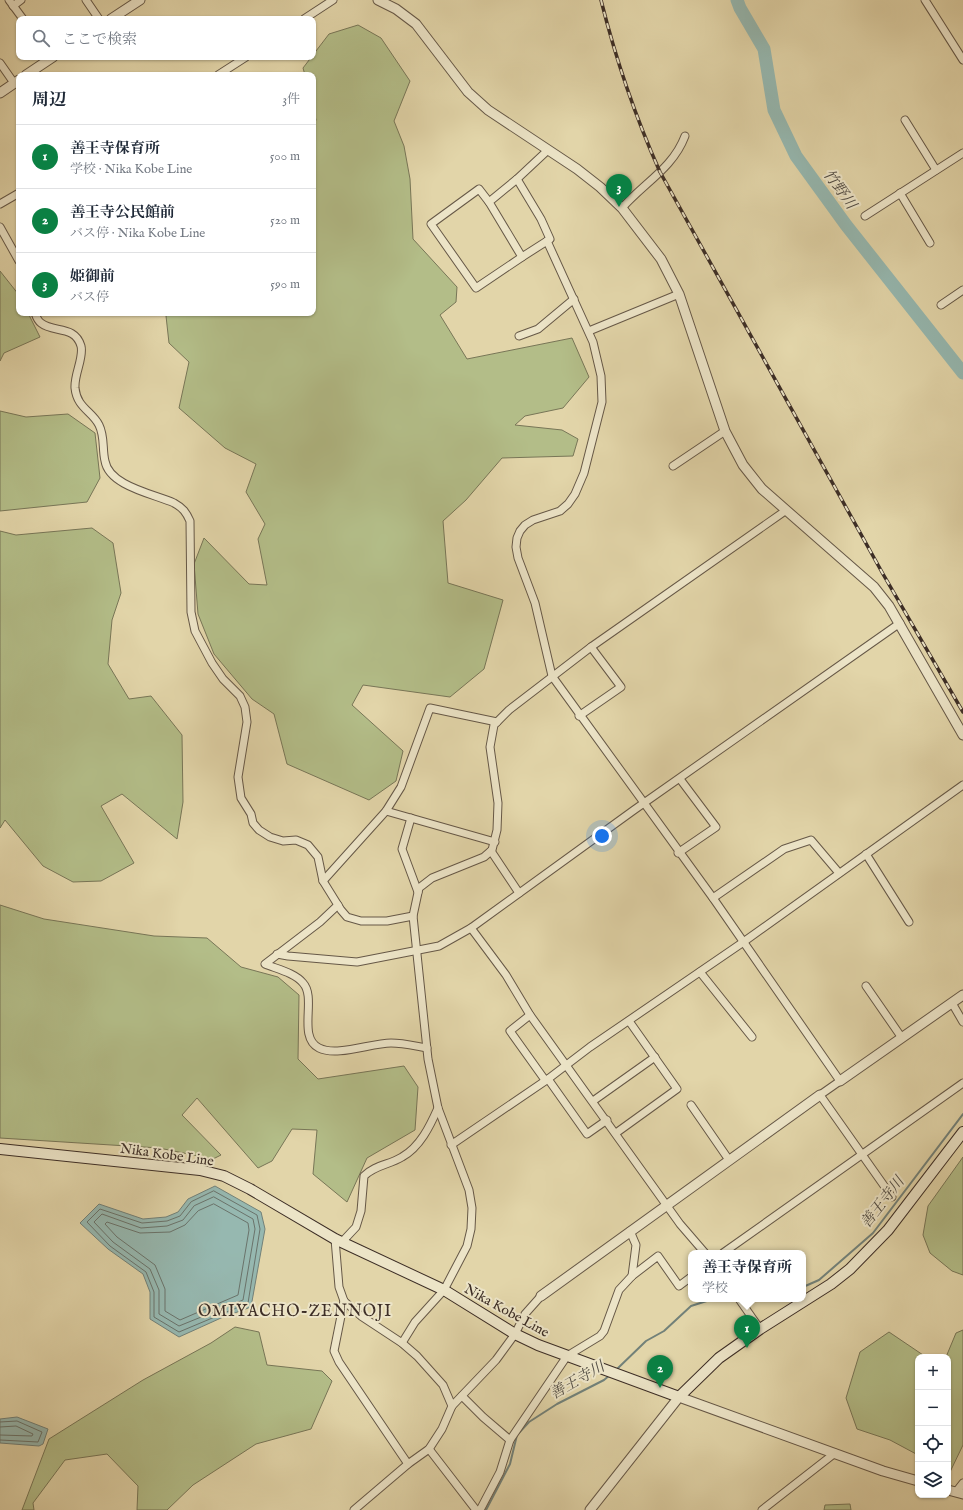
<!DOCTYPE html>
<html lang="ja">
<head>
<meta charset="utf-8">
<style>
  body { margin:0; font-family:"IM FELL English","Noto Serif JP",serif; background:#f2f2f3; color:#1f2937 }
  .controls { position:absolute; right:12px; bottom:12px; display:grid; overflow:hidden; border-radius:8px; box-shadow:0 1px 3px #0004 }
  .controls button { width:36px; height:36px; display:grid; place-items:center; padding:0; border:0; border-bottom:1px solid #e0e1e3; background:#fff; color:#1f2937; font:20px sans-serif }
  .you { position:absolute; left:602px; top:836px; width:14px; height:14px; margin:-10px; border:3px solid #fff; border-radius:50%; background:#1a73e8; box-shadow:0 0 0 6px #1a73e833 }
  .badge { display:grid; place-items:center; width:26px; height:26px; border-radius:50%; background:#0b8043; color:#fff; font-size:13px; font-weight:700 }
  .pin { position:absolute; translate:-50% -33px; filter:drop-shadow(0 1px 2px #0008) }
  .pin::after { content:''; position:absolute; top:21px; width:14px; height:12px; background:inherit; clip-path:polygon(0 0,100% 0,50% 100%) }
  .popup { position:absolute; left:688px; top:1250px; width:118px; height:52px; box-sizing:border-box; display:grid; place-content:center; border-radius:8px; background:#fff; filter:drop-shadow(0 1px 3px #0005); font-size:13px; white-space:nowrap; color:#747a83 }
  .popup b { font-size:15px; color:#1f2937 }
  .popup::after { content:''; position:absolute; left:50%; top:100%; margin-left:-8px; border:8px solid transparent; border-top-color:#fff }
  .list { margin:0; padding:0; list-style:none }
  h2 { display:flex; justify-content:space-between; align-items:center; height:52px; margin:0; padding:0 16px; font-size:17px }
  h2 small { font-size:13px; font-weight:400; color:#747a83 }
  .list li { display:grid; grid-template-columns:26px 1fr auto; gap:12px; align-items:center; box-sizing:border-box; height:64px; padding:0 16px; border-top:1px solid #e0e1e3 }
  .list b { display:block; font-size:15px; white-space:nowrap }
  .list p { margin:0; font-size:13px; white-space:nowrap; color:#747a83 }
  .list em { font-size:13px; font-style:normal; color:#747a83 }
  .icon { flex:none; width:22px; height:22px; fill:none; stroke:currentColor; stroke-width:2; stroke-linecap:round; stroke-linejoin:round }
  .map { position:relative; flex:none; width:963px; height:1510px; overflow:hidden }
  .search { position:absolute; background:#fff; box-shadow:0 1px 3px #0004; left:16px; top:16px; width:300px; height:44px; display:flex; align-items:center; gap:10px; box-sizing:border-box; padding:0 14px; border-radius:8px; color:#747a83; font-size:15px }
  .panel { position:absolute; background:#fff; box-shadow:0 1px 3px #0004; left:16px; top:72px; width:300px; height:244px; border-radius:8px }
  .map>svg:first-child { display:block }
  .green { fill:#b3bd88; stroke:#787657 }
  .water { fill:#96b8b0; stroke:#728179 }
  .lines { fill:none; stroke-linecap:round; stroke-linejoin:round }
  .shore { stroke:#6a736b; stroke-width:1 }
  .stream { stroke:#728179; stroke-width:2 }
  .river { stroke:#96b8b0; stroke-width:13 }
  .minor-casing { stroke:#665847; stroke-width:9 }
  .tertiary-casing { stroke:#665847; stroke-width:11 }
  .secondary-casing { stroke:#3d2e26; stroke-width:12 }
  .minor { stroke:#ece4c7; stroke-width:7 }
  .tertiary { stroke:#ece4c7; stroke-width:9 }
  .secondary { stroke:#ece4c7; stroke-width:10 }
  .rail-casing { stroke:#3d2e26; stroke-width:3.5 }
  .rail { stroke:#ece4c7; stroke-width:2; stroke-dasharray:6; stroke-linecap:butt }
  .labels { text-anchor:middle; stroke-width:4; stroke-linejoin:round; paint-order:stroke }
  .street-label { font-size:14px; fill:#3d2e26; stroke:#ece4c7 }
  .water-label { font-size:15px; font-style:italic; fill:#4f4a42; stroke:#ece4c7 }
  .quarter-label { font-size:16px; letter-spacing:1px; fill:#3d2e26; stroke:#ece4c7 }
</style>
</head>
<body>
<div class="map">
<svg width="963" height="1510" viewBox="0 0 963 1510">
  <rect width="100%" height="100%" fill="#e2d5a9"/>
  <filter id="stains"><feTurbulence type="fractalNoise" baseFrequency=".005" numOctaves="4"/><feColorMatrix values="0 0 0 0 .2 0 0 0 0 .09 0 0 0 0 .02 0 0 0 .5 -.17"/></filter>
  <radialGradient id="worn" r=".72"><stop offset=".6" stop-color="#630" stop-opacity="0"/><stop offset="1" stop-color="#630" stop-opacity=".3"/></radialGradient>
  <!-- green -->
  <g class="green">
    <polygon points="358,25 381,38 410,81 394,121 404,146 410,179 413,239 457,287 456,302 440,315 467,359 572,338 589,377 563,408 525,416 515,425 562,430 578,439 573,456 502,458 466,500 443,521 448,583 503,600 484,669 450,697 363,685 352,705 403,751 396,781 369,800 287,764 274,714 252,699 214,654 198,614 194,564 204,538 249,584 267,585 258,539 265,524 246,492 256,464 225,448 179,408 189,362 169,343 166,316 170,313 313,313 313,125 316,120 313,108 313,75 305,75 303,68 329,34"/>
    <polygon points="0,271 19,295 19,313 28,313 40,337 4,353 0,361"/>
    <polygon points="0,411 26,417 68,414 95,433 100,478 87,502 0,511"/>
    <polygon points="92,528 113,543 121,593 112,620 108,664 129,699 151,696 182,735 183,802 177,839 122,794 101,806 134,863 101,881 73,882 43,866 5,820 0,828 0,531 16,535"/>
    <polygon points="0,905 44,919 154,936 207,938 241,967 278,977 299,995 298,1059 318,1079 404,1066 418,1087 415,1130 367,1158 347,1202 313,1174 317,1130 292,1129 272,1161 258,1168 197,1098 182,1115 221,1155 213,1159 159,1148 0,1138"/>
    <polygon points="963,1157 963,1275 952,1271 930,1253 923,1235 928,1206"/>
    <polygon points="235,1327 259,1332 267,1365 322,1371 332,1381 311,1429 256,1444 193,1485 167,1510 137,1510 138,1486 107,1454 65,1460 33,1503 34,1510 22,1510 49,1439 143,1380 211,1343"/>
    <polygon points="963,1330 963,1445 950,1472 948,1471 948,1357 946,1357 956,1333"/>
    <polygon points="889,1332 926,1357 918,1357 918,1455 890,1440 857,1429 846,1398 860,1352"/>
    <polygon points="850,1504 851,1510 824,1510 825,1505"/>
  </g>
  <!-- water -->
  <g class="water">
    <polygon points="215,1186 261,1212 265,1229 251,1307 221,1318 179,1337 150,1319 150,1292 143,1274 108,1249 80,1223 99,1204 143,1219 166,1217 178,1212 188,1199"/>
    <polygon points="17,1417 48,1429 43,1444 39,1446 0,1443 0,1419"/>
  </g>
  <g class="lines">
    <!-- shore -->
    <g class="shore">
      <polygon points="214,1191 257,1215 260,1229 248,1303 179,1332 154,1317 154,1292 146,1272 110,1246 87,1222 100,1209 142,1223 167,1221 180,1216 191,1202"/>
      <polygon points="214,1197 253,1219 255,1229 243,1300 179,1326 159,1314 159,1290 150,1269 113,1242 94,1222 102,1214 141,1228 167,1226 183,1220 194,1206"/>
      <polygon points="214,1204 248,1223 249,1230 238,1295 180,1320 165,1311 165,1289 155,1265 117,1237 105,1224 107,1222 140,1233 170,1232 185,1225 198,1211"/>
      <polyline points="0,1422 17,1421 42,1432 38,1442 0,1440"/>
      <polyline points="0,1427 16,1426 33,1434 32,1436 0,1435"/>
    </g>
    <!-- stream -->
    <g class="stream">
      <polyline points="803,1287 819,1280 873,1233 963,1114"/>
      <polyline points="616,1370 646,1341 664,1331 691,1306 713,1299"/>
      <polyline points="486,1510 510,1464 517,1435 529,1422 557,1404 604,1380 610,1375"/>
    </g>
    <!-- river -->
    <polyline class="river" points="737,0 740,8 764,49 774,110 796,156 846,225 963,373"/>
    <defs>
      <g id="minor">
        <polyline points="9,0 23,19"/>
        <polyline points="86,0 99,19"/>
        <polyline points="925,0 963,60"/>
        <polyline points="13,6 21,0"/>
        <polyline points="304,19 333,0"/>
        <polyline points="0,63 14,83"/>
        <polyline points="218,75 246,57"/>
        <polyline points="905,120 936,170"/>
        <polyline points="548,150 517,179 489,202 522,257 547,241 593,342 601,376 602,402 584,473 575,494 568,504 560,511 533,520 525,525 520,531 517,538 516,547 518,558 535,603 552,676 713,898 840,1081 820,1095 892,1197"/>
        <polyline points="517,179 541,219 550,239 547,241"/>
        <polyline points="900,193 930,243"/>
        <polyline points="489,202 479,189 431,224 476,288 522,257"/>
        <polyline points="0,204 19,193"/>
        <path d="M 622,208 C 644,183 673,168 685,136"/>
        <polyline points="865,216 963,153"/>
        <polyline points="0,227 19,261"/>
        <polyline points="941,305 963,290"/>
        <path d="M 35,313 C 36,316 38,321 41,323 C 53,333 75,325 81,346 C 84,358 74,374 75,388 C 77,408 92,411 99,425 C 105,437 102,449 105,461 C 109,486 154,494 174,503 C 183,508 186,512 190,521 L 191,612 L 195,631 L 212,663 L 223,679 L 240,696 L 245,707 L 247,722 L 238,777 L 241,798 L 251,814 L 253,823 L 259,830 L 270,837 L 283,841 L 296,840 L 308,845 L 318,857 L 323,881 L 341,910 L 347,917 L 361,921 L 387,921 L 413,916"/>
        <polyline points="589,331 679,294"/>
        <polyline points="519,336 538,329 574,299"/>
        <polyline points="673,466 725,431"/>
        <polyline points="579,716 621,687 591,647"/>
        <polyline points="386,811 495,842"/>
        <polyline points="411,818 402,849 418,892"/>
        <polyline points="491,851 519,893"/>
        <polyline points="678,853 716,827 680,779"/>
        <polyline points="866,854 909,922"/>
        <polyline points="323,881 386,811 401,787 430,708 497,722"/>
        <polyline points="713,898 784,849 811,840 839,873"/>
        <path d="M 338,905 L 320,922 L 265,964 C 277,969 295,973 303,983 C 317,998 297,1037 319,1048 C 337,1057 371,1043 391,1043 C 403,1043 415,1046 427,1048"/>
        <polyline points="471,928 506,975 530,1015 680,1224 705,1253"/>
        <polyline points="277,954 288,956 357,962 439,946 471,928 634,810 900,623"/>
        <polyline points="700,972 752,1037"/>
        <polyline points="866,986 902,1038"/>
        <polyline points="952,1003 963,1022"/>
        <polyline points="530,1015 510,1031 545,1080"/>
        <polyline points="548,1079 587,1134 607,1120"/>
        <polyline points="593,1101 655,1057"/>
        <polyline points="691,1105 729,1160"/>
        <polyline points="616,1133 677,1089 629,1021"/>
        <polyline points="451,1145 548,1079 590,1047 742,943 963,785"/>
        <polyline points="630,1231 636,1245 632,1276"/>
        <polyline points="335,1239 339,1287 344,1301 361,1316 402,1343 417,1356 443,1385 452,1406"/>
        <path d="M 342,1242 L 356,1227 L 361,1211 L 364,1176 C 375,1165 389,1165 402,1157 C 420,1147 430,1126 438,1108"/>
        <polyline points="723,1253 963,1083"/>
        <polyline points="739,1299 760,1329"/>
        <polyline points="344,1301 334,1351 339,1362 408,1464"/>
        <polyline points="402,1343 415,1322 444,1290 467,1246 471,1229 472,1208 469,1190 438,1108 428,1059 413,916 419,888 432,878 484,857 492,850 497,830 498,803 490,747 494,725 509,710 591,647 785,511"/>
        <polyline points="462,1396 483,1417 510,1440"/>
        <polyline points="429,1449 476,1510"/>
        <polyline points="956,1492 963,1483"/>
        <polyline points="354,1510 408,1464 429,1449 442,1429 452,1406 496,1360 515,1334 525,1314 541,1296"/>
        <polyline points="480,1510 500,1472 510,1440 567,1356 600,1336 604,1331 619,1290 632,1276 658,1256 679,1286 691,1277"/>
        <polyline points="762,1510 835,1453"/>
      </g>
      <g id="tertiary">
        <polyline points="378,0 396,9 416,24 468,92 488,110 577,169 600,187 622,208 661,259 679,294 725,431 743,465 762,489 874,587 889,606 963,735"/>
        <polyline points="111,19 140,0"/>
        <polyline points="26,75 53,57"/>
        <polyline points="0,93 19,80"/>
        <polyline points="840,1081 963,995"/>
        <polyline points="541,1296 820,1095"/>
        <polyline points="948,1490 963,1494"/>
        <polyline points="590,1510 679,1397 883,1471 918,1481"/>
      </g>
      <polyline id="secondary" points="0,1149 200,1170 224,1176 250,1189 335,1239 444,1290 515,1334 538,1345 679,1397 719,1358 760,1329 831,1284 850,1269 888,1230 963,1132"/>
    </defs>
    <!-- minor casing -->
    <use href="#minor" class="minor-casing"/>
    <!-- tertiary casing -->
    <use href="#tertiary" class="tertiary-casing"/>
    <!-- secondary casing -->
    <use href="#secondary" class="secondary-casing"/>
    <!-- minor -->
    <use href="#minor" class="minor"/>
    <!-- tertiary -->
    <use href="#tertiary" class="tertiary"/>
    <!-- secondary -->
    <use href="#secondary" class="secondary"/>
    <defs>
      <path id="rail" d="M 601,0 C 616,60 635,116 660,172 L 883,574 L 963,712"/>
    </defs>
    <!-- rail casing -->
    <use href="#rail" class="rail-casing"/>
    <!-- rail -->
    <use href="#rail" class="rail"/>
  </g>
  <g class="labels">
    <!-- street labels -->
    <g class="street-label">
      <text transform="translate(167 1154) rotate(8)" y="5">Nika Kobe Line</text>
      <text transform="translate(507 1310) rotate(29)" y="5">Nika Kobe Line</text>
    </g>
    <!-- water labels -->
    <g class="water-label">
      <text transform="translate(840 189) rotate(54)" y="5">竹野川</text>
      <text transform="translate(882 1202) rotate(-52)" y="5">善王寺川</text>
      <text transform="translate(577 1380) rotate(-30)" y="5">善王寺川</text>
    </g>
    <!-- quarter labels -->
    <g class="quarter-label">
      <text x="295" y="1316">OMIYACHO-ZENNOJI</text>
    </g>
  </g>
  <rect width="100%" height="100%" filter="url(#stains)"/>
  <rect width="100%" height="100%" fill="url(#worn)"/>
</svg>
<div class="controls">
<button>+</button>
<button>−</button>
<button><svg class="icon" aria-label="locate" viewBox="0 0 24 24"><circle cx="12" cy="12" r="6"/><path d="M12 2v4M12 18v4M2 12h4M18 12h4"/></svg></button>
<button><svg class="icon" aria-label="layers" viewBox="0 0 24 24"><path d="M12 4l9 5-9 5-9-5zM3 14l9 5 9-5"/></svg></button>
</div>
<div class="you"></div>
<div class="pin badge" style="left:747px;top:1348px">1</div>
<div class="popup"><b>善王寺保育所</b>学校</div>
<div class="pin badge" style="left:660px;top:1388px">2</div>
<div class="pin badge" style="left:619px;top:207px">3</div>
<div class="search"><svg class="icon" aria-label="search" viewBox="0 0 24 24"><circle cx="10" cy="10" r="6"/><path d="M15 15l6 6"/></svg>ここで検索</div>
<section class="panel">
<h2>周辺<small>3件</small></h2>
<ul class="list">
<li><span class="badge">1</span><div><b>善王寺保育所</b><p>学校 · Nika Kobe Line</p></div><em>500 m</em></li>
<li><span class="badge">2</span><div><b>善王寺公民館前</b><p>バス停 · Nika Kobe Line</p></div><em>520 m</em></li>
<li><span class="badge">3</span><div><b>姫御前</b><p>バス停</p></div><em>590 m</em></li>
</ul>
</section>
</div>
</body>
</html>
